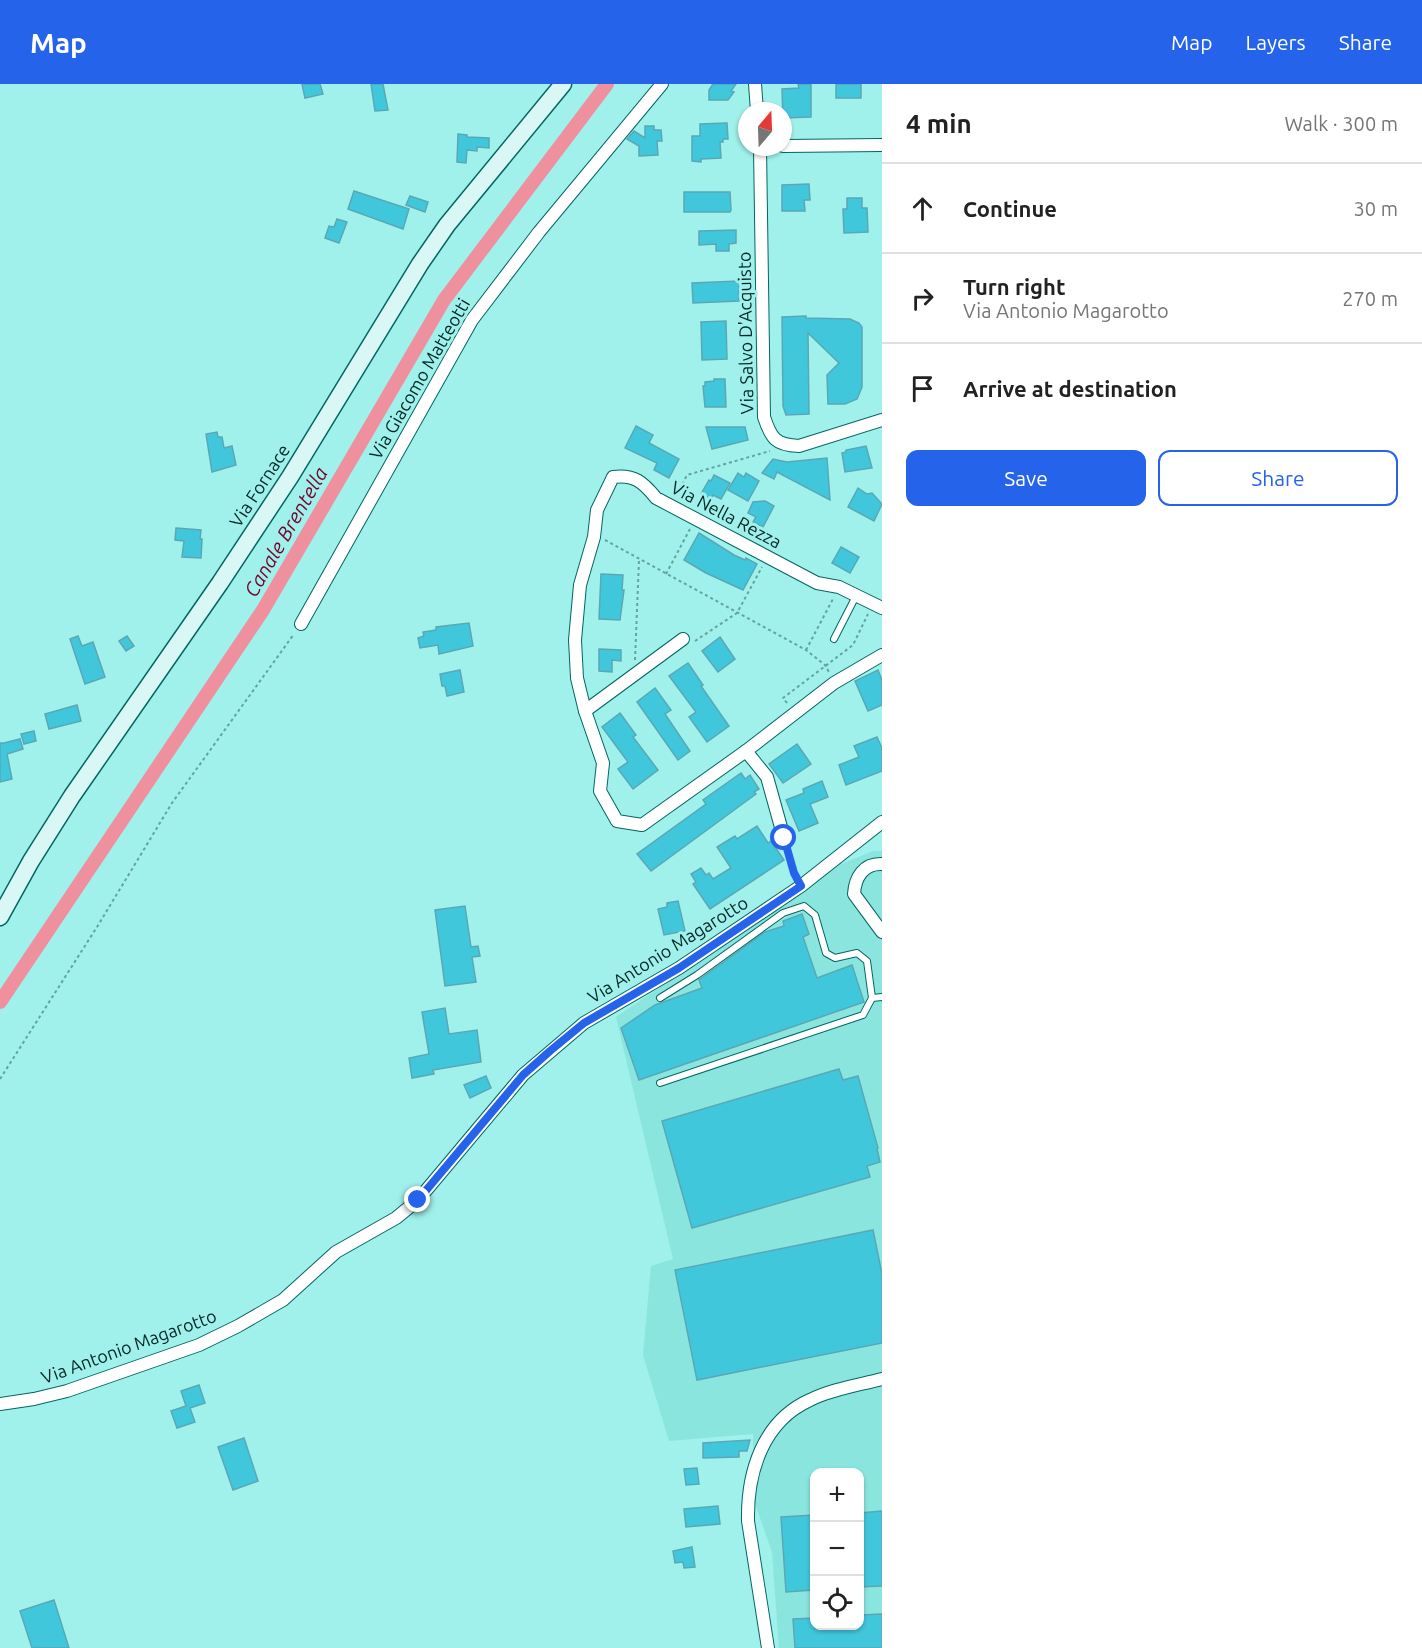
<!DOCTYPE html>
<html lang="en">
<head>
<meta charset="utf-8">
<style>
  body { margin:0; font-family:Ubuntu,sans-serif; background:#f2f2f2; color:#222 }
  .controls { position:absolute; right:18px; bottom:18px; display:grid; overflow:hidden; border-radius:12px; box-shadow:0 2px 4px #0004 }
  .controls button { width:54px; height:54px; display:grid; place-items:center; padding:0; border:0; border-bottom:2px solid #e0e0e0; background:#fff; color:#222; font:30px sans-serif }
  .compass { position:absolute; left:738px; top:18px; width:54px; height:54px; border-radius:50%; background:#fff; box-shadow:0 2px 4px #0004; rotate:19deg }
  .stop { position:absolute; width:18px; height:18px; margin:-14px; border:4px solid #2563eb; border-radius:50%; background:#fff }
  .stop.end { background:#2563eb; border-color:#fff; box-shadow:0 2px 6px #0008 }
  .list { margin:0; padding:0; list-style:none }
  h2 { display:flex; justify-content:space-between; align-items:center; height:78px; margin:0; padding:0 24px; font-size:26px }
  h2 small { font-size:20px; font-weight:400; color:#767676 }
  .list li { display:grid; grid-template-columns:39px 1fr auto; gap:18px; align-items:center; box-sizing:border-box; height:90px; padding:0 24px; border-top:2px solid #e0e0e0 }
  .list b { display:block; font-size:22px; white-space:nowrap }
  .list p { margin:0; font-size:20px; white-space:nowrap; color:#767676 }
  .list em { font-size:20px; font-style:normal; color:#767676 }
  .actions { display:flex; gap:12px; padding:18px 24px }
  .actions a { flex:1; padding:14px 0; border:2px solid #2563eb; border-radius:12px; text-align:center; font-size:21px; color:#2563eb }
  .actions .main { background:#2563eb; color:#fff }
  .icon { flex:none; width:33px; height:33px; fill:none; stroke:currentColor; stroke-width:2; stroke-linecap:round; stroke-linejoin:round }
  .map { position:relative; flex:none; width:882px; height:1564px; overflow:hidden }
  header { display:flex; align-items:center; gap:36px; box-sizing:border-box; height:84px; padding:0 30px; background:#2563eb; color:#fff }
  header strong { font-size:28px }
  nav { display:flex; gap:33px; margin-inline-start:auto; font-size:21px }
  main { display:flex }
  aside { flex:1; background:#fff }
  .map>svg:first-child { display:block }
  .built { fill:#8ae5df; fill-rule:evenodd }
  .lines { fill:none; stroke-linecap:round; stroke-linejoin:round }
  .canal { stroke:#ef909f; stroke-width:14 }
  .building { fill:#41c7dc; stroke:#5aa8b5; stroke-width:1.5 }
  .lane-casing { stroke:#026662; stroke-width:8 }
  .street-casing { stroke:#026662; stroke-width:14 }
  .secondary-casing { stroke:#026662; stroke-width:19 }
  .path { stroke:#64a39f; stroke-width:2; stroke-dasharray:3 3; stroke-linecap:butt }
  .lane { stroke:#fff; stroke-width:6 }
  .street { stroke:#fff; stroke-width:12 }
  .secondary { stroke:#d8f7f5; stroke-width:16 }
  .route { stroke:#2563eb; stroke-width:8 }
  .labels { text-anchor:middle; stroke-width:6; stroke-linejoin:round; paint-order:stroke }
  .street-label { font-size:18px; fill:#042826; stroke:#a0f0eb }
  .water-label { font-size:20px; font-style:italic; fill:#75002a; stroke:#a0f0eb }
</style>
</head>
<body>
<header>
<strong>Map</strong>
<nav><a>Map</a><a>Layers</a><a>Share</a></nav>
</header>
<main>
<div class="map">
<svg width="882" height="1564" viewBox="0 0 882 1564">
  <rect width="100%" height="100%" fill="#a0f0eb"/>
  <!-- built -->
  <path class="built" d="M 873,767 L 882,767 L 882,1564 L 779,1564 L 772,1468 L 753,1414 L 753,1350 L 669,1357 L 643,1271 L 651,1182 L 673,1175 L 616,933 L 841,780 ZM 814,1388 L 860,1388 L 860,1542 L 814,1542 Z"/>
  <g class="lines">
    <!-- canal -->
    <polyline class="canal" points="0,918 263,526 444,216 607,0"/>
  </g>
  <!-- building -->
  <g class="building">
    <polygon points="302,0 320,0 323,10 305,14"/>
    <polygon points="371,0 383,0 388,26 375,27"/>
    <polygon points="713,0 736,0 731,7 734,8 728,16 709,16 709,6"/>
    <polygon points="798,0 811,0 811,33 783,34 782,5 799,4"/>
    <rect x="836" y="0" width="25" height="14"/>
    <polygon points="727,39 728,55 723,55 723,58 720,58 721,74 701,75 701,78 692,77 692,52 700,52 700,40"/>
    <polygon points="645,42 654,42 654,46 661,46 662,57 657,57 658,71 639,72 639,62 627,55 634,47 645,54"/>
    <polygon points="458,50 467,51 467,53 489,54 489,64 477,63 477,67 467,66 466,79 457,78"/>
    <polygon points="809,100 810,116 804,116 805,127 782,127 782,101"/>
    <polygon points="354,107 409,125 403,145 348,125"/>
    <polygon points="684,108 730,108 731,126 730,128 684,128"/>
    <polygon points="410,112 428,118 425,128 406,121"/>
    <polygon points="847,114 862,114 862,124 867,124 868,148 844,149 843,125 847,125"/>
    <polygon points="337,135 347,138 339,159 325,154 329,142 334,143"/>
    <polygon points="736,146 736,159 729,160 729,167 716,167 716,160 699,161 699,147"/>
    <polygon points="739,197 739,217 693,219 692,199"/>
    <polygon points="806,232 806,234 850,235 859,239 862,243 862,303 857,315 845,320 828,320 827,291 839,279 808,249 809,330 786,331 783,322 782,233"/>
    <polygon points="726,237 727,275 702,276 701,238"/>
    <polygon points="714,295 725,295 726,323 705,323 703,302 705,302 705,298 714,297"/>
    <polygon points="636,342 653,351 649,359 679,375 669,394 654,386 657,379 625,364"/>
    <polygon points="706,343 745,343 748,356 712,365"/>
    <polygon points="217,348 218,353 222,353 224,364 232,362 236,381 212,388 206,350"/>
    <polygon points="866,362 872,384 845,388 842,369 846,368 846,366"/>
    <polygon points="827,374 830,416 777,388 774,395 762,389 773,375 787,378"/>
    <polygon points="738,389 744,393 746,389 759,397 748,417 728,406"/>
    <polygon points="714,391 730,399 721,415 713,411 711,415 701,410 709,396 711,397"/>
    <polygon points="858,404 867,410 872,409 882,420 874,437 848,423"/>
    <polygon points="765,417 774,422 763,443 753,438 756,433 748,429 753,418"/>
    <polygon points="176,444 201,446 200,455 202,455 201,474 182,473 184,457 175,456"/>
    <polygon points="699,449 734,471 745,476 746,474 757,480 743,506 706,489 684,476"/>
    <polygon points="841,463 859,473 850,489 832,479"/>
    <polygon points="601,490 623,491 622,506 624,506 620,536 599,535"/>
    <polygon points="469,539 473,562 439,570 438,561 420,564 418,554 424,552 423,548 436,546 436,543"/>
    <polygon points="78,552 82,562 93,558 105,593 85,600 70,555"/>
    <polygon points="127,552 134,562 126,567 119,557"/>
    <polygon points="720,553 735,575 718,588 702,567"/>
    <polygon points="599,565 621,566 621,577 612,576 612,588 599,587"/>
    <polygon points="688,579 703,601 701,602 729,642 707,658 689,633 696,628 669,592"/>
    <polygon points="460,586 464,608 447,612 445,602 442,602 440,590"/>
    <polygon points="878,586 882,596 882,621 868,627 855,597"/>
    <polygon points="655,604 671,626 665,630 690,667 678,676 637,618"/>
    <polygon points="77,621 81,637 49,645 45,630"/>
    <polygon points="620,629 636,651 633,653 658,686 633,705 618,685 628,678 602,643"/>
    <polygon points="34,647 36,657 24,660 21,650"/>
    <polygon points="877,653 882,664 882,687 846,701 839,681 859,673 854,662"/>
    <polygon points="20,655 23,665 7,670 12,695 0,698 0,659 4,659"/>
    <polygon points="797,660 811,680 783,699 769,680"/>
    <polygon points="741,689 745,695 750,691 759,705 754,708 756,710 651,787 637,770 706,720 703,716"/>
    <polygon points="822,697 828,713 810,720 818,739 799,747 786,716 804,709 803,705"/>
    <polygon points="757,742 768,759 771,757 784,776 710,825 693,800 696,798 691,790 701,784 706,791 709,789 713,795 731,784 717,763 735,752 737,755"/>
    <polygon points="678,817 685,847 664,851 658,825 667,823 667,819"/>
    <polygon points="465,822 471,863 478,862 480,872 472,873 476,898 445,902 435,826"/>
    <polygon points="802,830 809,850 803,853 817,894 852,881 864,918 639,996 621,944 655,921 702,904 699,896 765,848 784,842 783,837"/>
    <polygon points="445,924 449,950 477,946 481,978 433,986 434,990 412,994 409,974 429,970 422,928"/>
    <polygon points="839,985 843,996 858,992 878,1064 877,1065 880,1078 867,1082 870,1093 692,1144 662,1037"/>
    <polygon points="486,992 491,1004 470,1014 464,1001"/>
    <polygon points="873,1146 882,1190 882,1259 697,1296 675,1186"/>
    <polygon points="199,1301 205,1319 190,1324 195,1338 177,1344 171,1327 186,1322 181,1307"/>
    <polygon points="244,1354 258,1397 233,1406 218,1363"/>
    <polygon points="750,1356 747,1367 739,1367 739,1373 703,1374 703,1359"/>
    <polygon points="697,1384 699,1400 686,1401 684,1385"/>
    <polygon points="718,1422 720,1440 686,1443 684,1425"/>
    <polygon points="882,1427 882,1502 860,1503 860,1429"/>
    <polygon points="814,1431 814,1506 786,1508 781,1433"/>
    <polygon points="692,1463 695,1483 684,1484 683,1478 675,1479 673,1467"/>
    <polygon points="54,1516 69,1564 32,1564 20,1527"/>
    <polygon points="882,1530 882,1564 795,1564 793,1535 814,1534 814,1542 860,1542 860,1531"/>
  </g>
  <g class="lines">
    <defs>
      <g id="lane">
        <polyline points="834,555 856,512"/>
        <polyline points="660,914 697,891 783,829 804,822 815,831 826,869 835,874 857,869 867,877 872,914 882,913"/>
        <polyline points="660,999 863,931 872,914"/>
      </g>
      <g id="street">
        <polyline points="755,0 757,27"/>
        <polyline points="783,62 882,61"/>
        <path d="M 760,63 L 764,333 C 771,354 775,361 799,362 L 882,336"/>
        <path d="M 882,524 L 839,503 L 817,499 L 656,414 C 643,398 634,390 613,393 L 597,426 L 594,453 L 580,501 L 575,556 L 577,594 L 585,627 L 603,679 L 600,707 L 617,737 L 642,741 L 746,667 L 834,599 L 882,571"/>
        <polyline points="301,540 472,236 539,148 662,0"/>
        <polyline points="585,627 683,555"/>
        <polyline points="746,667 767,693 784,754"/>
        <path d="M 882,780 C 864,779 855,793 854,810 L 882,848"/>
        <polyline points="0,1320 34,1315 67,1307 199,1261 238,1242 283,1216 336,1168 396,1134 418,1116 523,991 584,939 679,884 801,802 882,738"/>
        <path d="M 768,1564 L 748,1437 C 747,1388 763,1337 810,1316 C 832,1305 859,1301 882,1295"/>
      </g>
      <polyline id="secondary" points="0,833 31,777 72,712 220,499 290,393 420,180 447,141 563,0"/>
    </defs>
    <!-- lane casing -->
    <use href="#lane" class="lane-casing"/>
    <!-- street casing -->
    <use href="#street" class="street-casing"/>
    <!-- secondary casing -->
    <use href="#secondary" class="secondary-casing"/>
    <!-- path -->
    <g class="path">
      <polyline points="677,411 687,391 770,367"/>
      <polyline points="605,456 806,566 825,581 829,588"/>
      <polyline points="666,490 690,445"/>
      <polyline points="695,557 737,529 762,483"/>
      <polyline points="806,566 834,513"/>
      <polyline points="635,576 639,476"/>
      <polyline points="787,619 783,614 853,561 868,530"/>
      <polyline points="787,765 796,791"/>
      <polyline points="0,995 97,843 172,719 294,550"/>
    </g>
    <!-- lane -->
    <use href="#lane" class="lane"/>
    <!-- street -->
    <use href="#street" class="street"/>
    <!-- secondary -->
    <use href="#secondary" class="secondary"/>
  </g>
  <g class="lines">
    <!-- route -->
    <polyline class="route" points="418,1116 523,991 550,967 584,939 679,884 801,802 794,789 784,754"/>
  </g>
  <g class="labels">
    <!-- street labels -->
    <g class="street-label">
      <text transform="translate(746 249) rotate(-91)" y="6">Via Salvo D'Acquisto</text>
      <text transform="translate(420 295) rotate(-60)" y="6">Via Giacomo Matteotti</text>
      <text transform="translate(260 402) rotate(-57)" y="6">Via Fornace</text>
      <text transform="translate(726 431) rotate(28)" y="6">Via Nella Rezza</text>
      <text transform="translate(668 866) rotate(-32)" y="6">Via Antonio Magarotto</text>
      <text transform="translate(129 1263) rotate(-20)" y="6">Via Antonio Magarotto</text>
    </g>
    <!-- water labels -->
    <g class="water-label">
      <text transform="translate(286 448) rotate(-60)" y="7">Canale Brentella</text>
    </g>
  </g>
</svg>
<div class="controls">
<button>+</button>
<button>−</button>
<button><svg class="icon" aria-label="locate" viewBox="0 0 24 24"><circle cx="12" cy="12" r="6"/><path d="M12 2v4M12 18v4M2 12h4M18 12h4"/></svg></button>
</div>
<svg class="compass" viewBox="-18 -18 36 36"><path d="M0-13l5 13h-10z" fill="#e53935"/><path d="M0 13l5-13h-10z" fill="#767676"/></svg>
<div class="stop" style="left:784px;top:754px"></div>
<div class="stop end" style="left:418px;top:1116px"></div>
</div>
<aside>
<h2>4 min<small>Walk · 300 m</small></h2>
<ul class="list">
<li><svg class="icon" aria-label="ahead" viewBox="0 0 24 24"><path d="M12 20V5M6 11l6-6 6 6"/></svg><div><b>Continue</b></div><em>30 m</em></li>
<li><svg class="icon" aria-label="right" viewBox="0 0 24 24"><path d="M7 20v-9h11M14 6l5 5-5 5"/></svg><div><b>Turn right</b><p>Via Antonio Magarotto</p></div><em>270 m</em></li>
<li><svg class="icon" aria-label="arrive" viewBox="0 0 24 24"><path d="M6 21V4h12l-3 4 3 4H6"/></svg><div><b>Arrive at destination</b></div></li>
</ul>
<div class="actions"><a class="main">Save</a><a>Share</a></div>
</aside>
</main>
</body>
</html>
